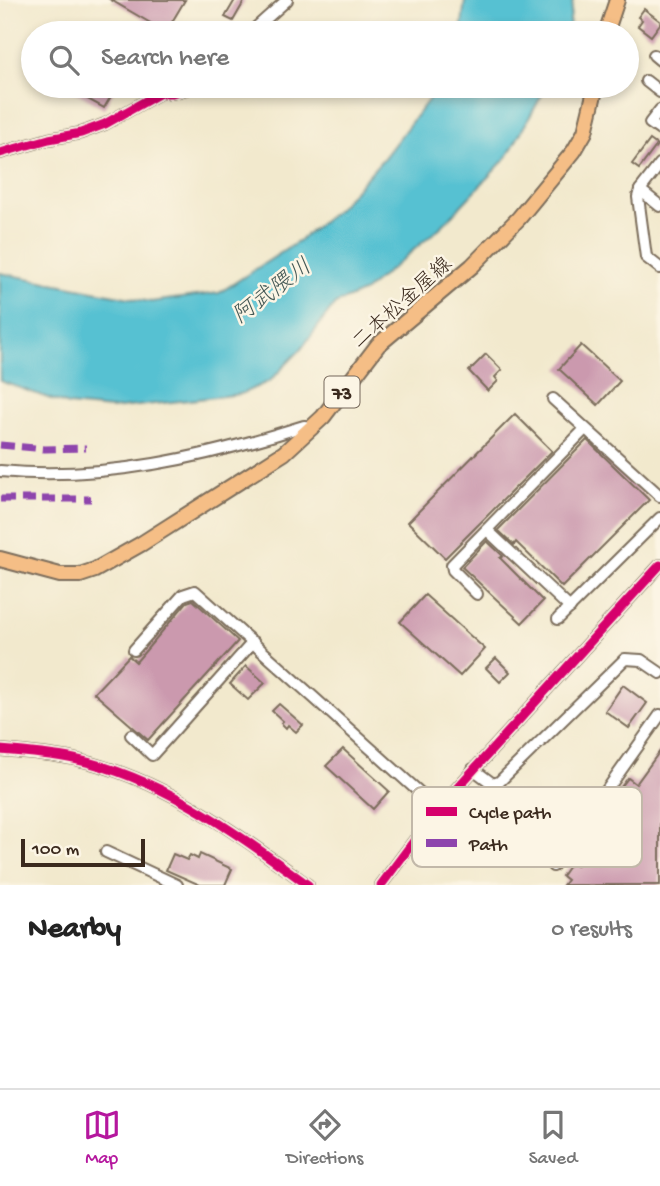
<!DOCTYPE html>
<html lang="en">
<head>
<meta charset="utf-8">
<style>
  body { margin:0; font-family:"Gochi Hand","Klee One",sans-serif; background:#f6f6f6; color:#222 }
  .scale { position:absolute; left:21px; bottom:18px; width:124px; box-sizing:border-box; padding-left:7px; border:4px solid #3b2a1e; border-top:0; font-size:19px; line-height:24px; white-space:nowrap; color:#3b2a1e; -webkit-text-stroke:5px #fcf5e5; paint-order:stroke }
  .list { margin:0; padding:0; list-style:none }
  h2 { display:flex; justify-content:space-between; align-items:center; height:91px; margin:0; padding:0 28px; font-size:30px }
  h2 small { font-size:23px; font-weight:400; color:#767676 }
  .icon { flex:none; width:38px; height:38px; fill:none; stroke:currentColor; stroke-width:2; stroke-linecap:round; stroke-linejoin:round }
  .map { position:relative; flex:none; width:660px; height:885px; overflow:hidden }
  .search { position:absolute; background:#fff; box-shadow:0 4px 10px #0003; left:21px; right:21px; top:21px; height:77px; display:flex; align-items:center; gap:18px; box-sizing:border-box; padding:0 24px; border-radius:38px; color:#767676; font-size:26px }
  .sheet { height:203px; background:#fff }
  nav { display:flex; justify-content:space-around; align-items:center; box-sizing:border-box; height:98px; border-top:2px solid #e0e0e0; background:#fff; font-size:19px; color:#767676 }
  nav a { display:grid; justify-items:center; gap:4px }
  nav .on { color:#b5179e }
  .map>svg:first-child { display:block }
  .water { fill:#56c1d2; stroke:#487678; stroke-width:2 }
  .building { fill:#cb99ae }
  .lines { fill:none; stroke-linecap:round; stroke-linejoin:round }
  .minor-casing { stroke:#7b6d5b; stroke-width:14 }
  .major-casing { stroke:#7b6d5b; stroke-width:18 }
  .minor { stroke:#fff; stroke-width:10 }
  .major { stroke:#f5be86; stroke-width:14 }
  .quiet { stroke:#8e44ad; stroke-width:7; stroke-dasharray:14 7; stroke-linecap:butt }
  .cycleway-casing { stroke:#fcf5e5; stroke-width:13 }
  .cycleway { stroke:#d6006c; stroke-width:9 }
  .labels { text-anchor:middle; stroke-width:5; stroke-linejoin:round; paint-order:stroke }
  .shield { fill:#fcf5e5; stroke:#75675a; stroke-width:2 }
  .shield-label { font-size:19px; font-weight:bold; fill:#3b2a1e }
  .street-label { font-size:21px; fill:#3b2a1e; stroke:#fcf5e5 }
  .water-label { font-size:23px; font-style:italic; fill:#435754; stroke:#fcf5e5 }
  .key { fill:#fcf5e5; stroke:#c2b8a9; stroke-width:2 }
  .key-label { font-size:19px; fill:#3b2a1e }
</style>
</head>
<body>
<div class="map">
<svg width="660" height="885" viewBox="0 0 660 885">
  <rect width="100%" height="100%" fill="#fcf5e5"/>
  <filter id="ink" filterUnits="userSpaceOnUse"><feTurbulence type="fractalNoise" baseFrequency=".0143" numOctaves="2"/><feDisplacementMap in="SourceGraphic" scale="14" xChannelSelector="R" yChannelSelector="G"/><feConvolveMatrix kernelMatrix="1 2 1 2 8 2 1 2 1" color-interpolation-filters="sRGB"/></filter>
  <filter id="wash" filterUnits="userSpaceOnUse"><feTurbulence type="fractalNoise" baseFrequency=".00686" numOctaves="4" result="noise"/><feDisplacementMap in="SourceGraphic" scale="28" xChannelSelector="R" yChannelSelector="G"/><feGaussianBlur stdDeviation="1.57" result="paint"/><feColorMatrix in="noise" values="0 0 0 0 0 0 0 0 0 0 0 0 0 0 0 0 0 1.4 0 .05"/><feComposite in="paint" operator="in"/></filter>
  <g filter="url(#wash)">
    <rect width="100%" height="100%" fill="#f2e9cd"/>
    <!-- water -->
    <g class="water">
      <polygon points="465,0 573,0 568,33 461,33"/>
      <polygon points="437,86 547,86 507,157 443,225 365,291 335,304 301,349 270,381 241,394 111,409 68,405 0,381 0,273 151,302 219,293 296,243 337,210 383,159 432,95"/>
    </g>
    <g id="blocks">
      <!-- building -->
      <g class="building">
        <polygon points="111,0 185,0 166,32"/>
        <polygon points="235,0 245,0 233,21 225,17"/>
        <polygon points="644,9 660,21 660,24 651,36 638,26 642,20 638,17"/>
        <polygon points="76,86 117,86 104,108 73,91"/>
        <polygon points="650,140 657,145 639,169 632,164"/>
        <polygon points="581,345 620,381 598,405 559,369"/>
        <polygon points="486,354 502,370 495,377 498,381 488,391 469,371"/>
        <polygon points="515,414 552,451 445,558 408,522"/>
        <polygon points="587,440 649,500 562,587 516,542 514,545 498,530"/>
        <polygon points="487,541 503,556 500,558 543,601 522,623 462,567"/>
        <polygon points="425,595 485,649 460,676 400,622"/>
        <polygon points="193,600 238,641 148,740 94,693 129,656 136,662 187,602"/>
        <polygon points="496,658 510,672 500,682 486,668"/>
        <polygon points="246,666 265,683 248,700 230,684"/>
        <polygon points="623,685 647,703 629,728 605,711"/>
        <polygon points="279,704 303,725 296,732 288,725 286,728 281,723 283,721 272,711"/>
        <polygon points="343,749 389,791 373,809 326,766"/>
        <polygon points="660,751 660,885 563,885 567,880 562,876 571,863 576,866 626,797 618,791 628,778 636,784"/>
        <polygon points="173,854 187,860 190,855 198,859 200,854 232,869 225,885 200,885 166,870"/>
      </g>
    </g>
  </g>
  <g filter="url(#ink)">
    <use href="#blocks" fill-opacity="0" stroke="#7b6d5b" stroke-width="2"/>
    <g class="lines">
      <defs>
        <g id="minor">
          <polyline points="250,33 287,0"/>
          <polyline points="654,55 660,60"/>
          <polyline points="646,81 660,92"/>
          <polyline points="660,110 650,123 660,130"/>
          <polyline points="0,153 49,139 81,133 105,124 160,93 172,93 186,89 190,86"/>
          <polyline points="660,164 640,190 660,206"/>
          <polyline points="640,190 638,197 646,257 660,268"/>
          <polyline points="553,399 660,496"/>
          <path d="M 0,471 C 104,481 206,457 304,426 L 312,427"/>
          <polyline points="487,530 570,608"/>
          <polyline points="477,594 453,570 452,565 585,429"/>
          <polyline points="558,619 660,518"/>
          <polyline points="134,650 183,595 195,591 438,809"/>
          <polyline points="131,735 152,755 253,642"/>
          <path d="M 0,750 C 25,752 50,754 74,759 C 163,778 236,833 308,885"/>
          <polyline points="473,769 493,784 499,782 625,659 641,660 660,673"/>
          <polyline points="106,852 177,885"/>
          <polyline points="553,866 660,715"/>
          <polyline points="381,885 438,809 660,565"/>
        </g>
        <g id="major">
          <polyline points="606,33 617,0"/>
          <polyline points="0,559 60,575 80,575 95,570 141,544 284,453 323,417 378,345 472,266 519,218 574,151 585,132 596,86"/>
        </g>
      </defs>
      <!-- minor casing -->
      <use href="#minor" class="minor-casing"/>
      <!-- major casing -->
      <use href="#major" class="major-casing"/>
      <!-- minor -->
      <use href="#minor" class="minor"/>
      <!-- major -->
      <use href="#major" class="major"/>
      <!-- quiet -->
      <g class="quiet">
        <polyline points="0,445 45,449 86,448"/>
        <polyline points="0,499 91,499"/>
      </g>
      <defs>
        <g id="cycleway">
          <polyline points="0,153 49,139 81,133 105,124 160,93 172,93 186,89 190,86"/>
          <path d="M 0,750 C 25,752 50,754 74,759 C 163,778 236,833 308,885"/>
          <polyline points="381,885 438,809 660,565"/>
        </g>
      </defs>
      <!-- cycleway casing -->
      <use href="#cycleway" class="cycleway-casing"/>
      <!-- cycleway -->
      <use href="#cycleway" class="cycleway"/>
    </g>
  </g>
  <g class="labels">
    <!-- shield labels -->
    <rect class="shield" x="324.5" y="376.5" width="35" height="31" rx="5"/>
    <g class="shield-label">
      <text x="342" y="399">73</text>
    </g>
    <!-- street labels -->
    <g class="street-label">
      <text transform="translate(401 302) rotate(-42)" y="7">二本松金屋線</text>
    </g>
    <!-- water labels -->
    <g class="water-label">
      <text transform="translate(271 290) rotate(-37)" y="8">阿武隈川</text>
    </g>
  </g>
  <!-- legend -->
  <rect x="412" y="787" width="230" height="80" rx="10" class="key"/>
  <rect x="426" y="807" width="31" height="9" fill="#d6006c"/>
  <rect x="426" y="839" width="31" height="8" fill="#8e44ad"/>
  <g class="key-label">
    <text x="469" y="818">Cycle path</text>
    <text x="469" y="850">Path</text>
  </g>
</svg>
<div class="scale">100 m</div>
<div class="search"><svg class="icon" aria-label="search" viewBox="0 0 24 24"><circle cx="10" cy="10" r="6"/><path d="M15 15l6 6"/></svg>Search here</div>
</div>
<section class="sheet">
<h2>Nearby<small>0 results</small></h2>
<ul class="list">
</ul>
</section>
<nav>
<a class="on"><svg class="icon" aria-label="map" viewBox="0 0 24 24"><path d="M3 6l6-2 6 2 6-2v14l-6 2-6-2-6 2zM9 4v14M15 6v14"/></svg>Map</a>
<a><svg class="icon" aria-label="directions" viewBox="0 0 24 24"><path d="M12 3l9 9-9 9-9-9zM9 14v-3h6M13 9l2 2-2 2"/></svg>Directions</a>
<a><svg class="icon" aria-label="saved" viewBox="0 0 24 24"><path d="M7 4h10v16l-5-4-5 4z"/></svg>Saved</a>
</nav>
</body>
</html>
